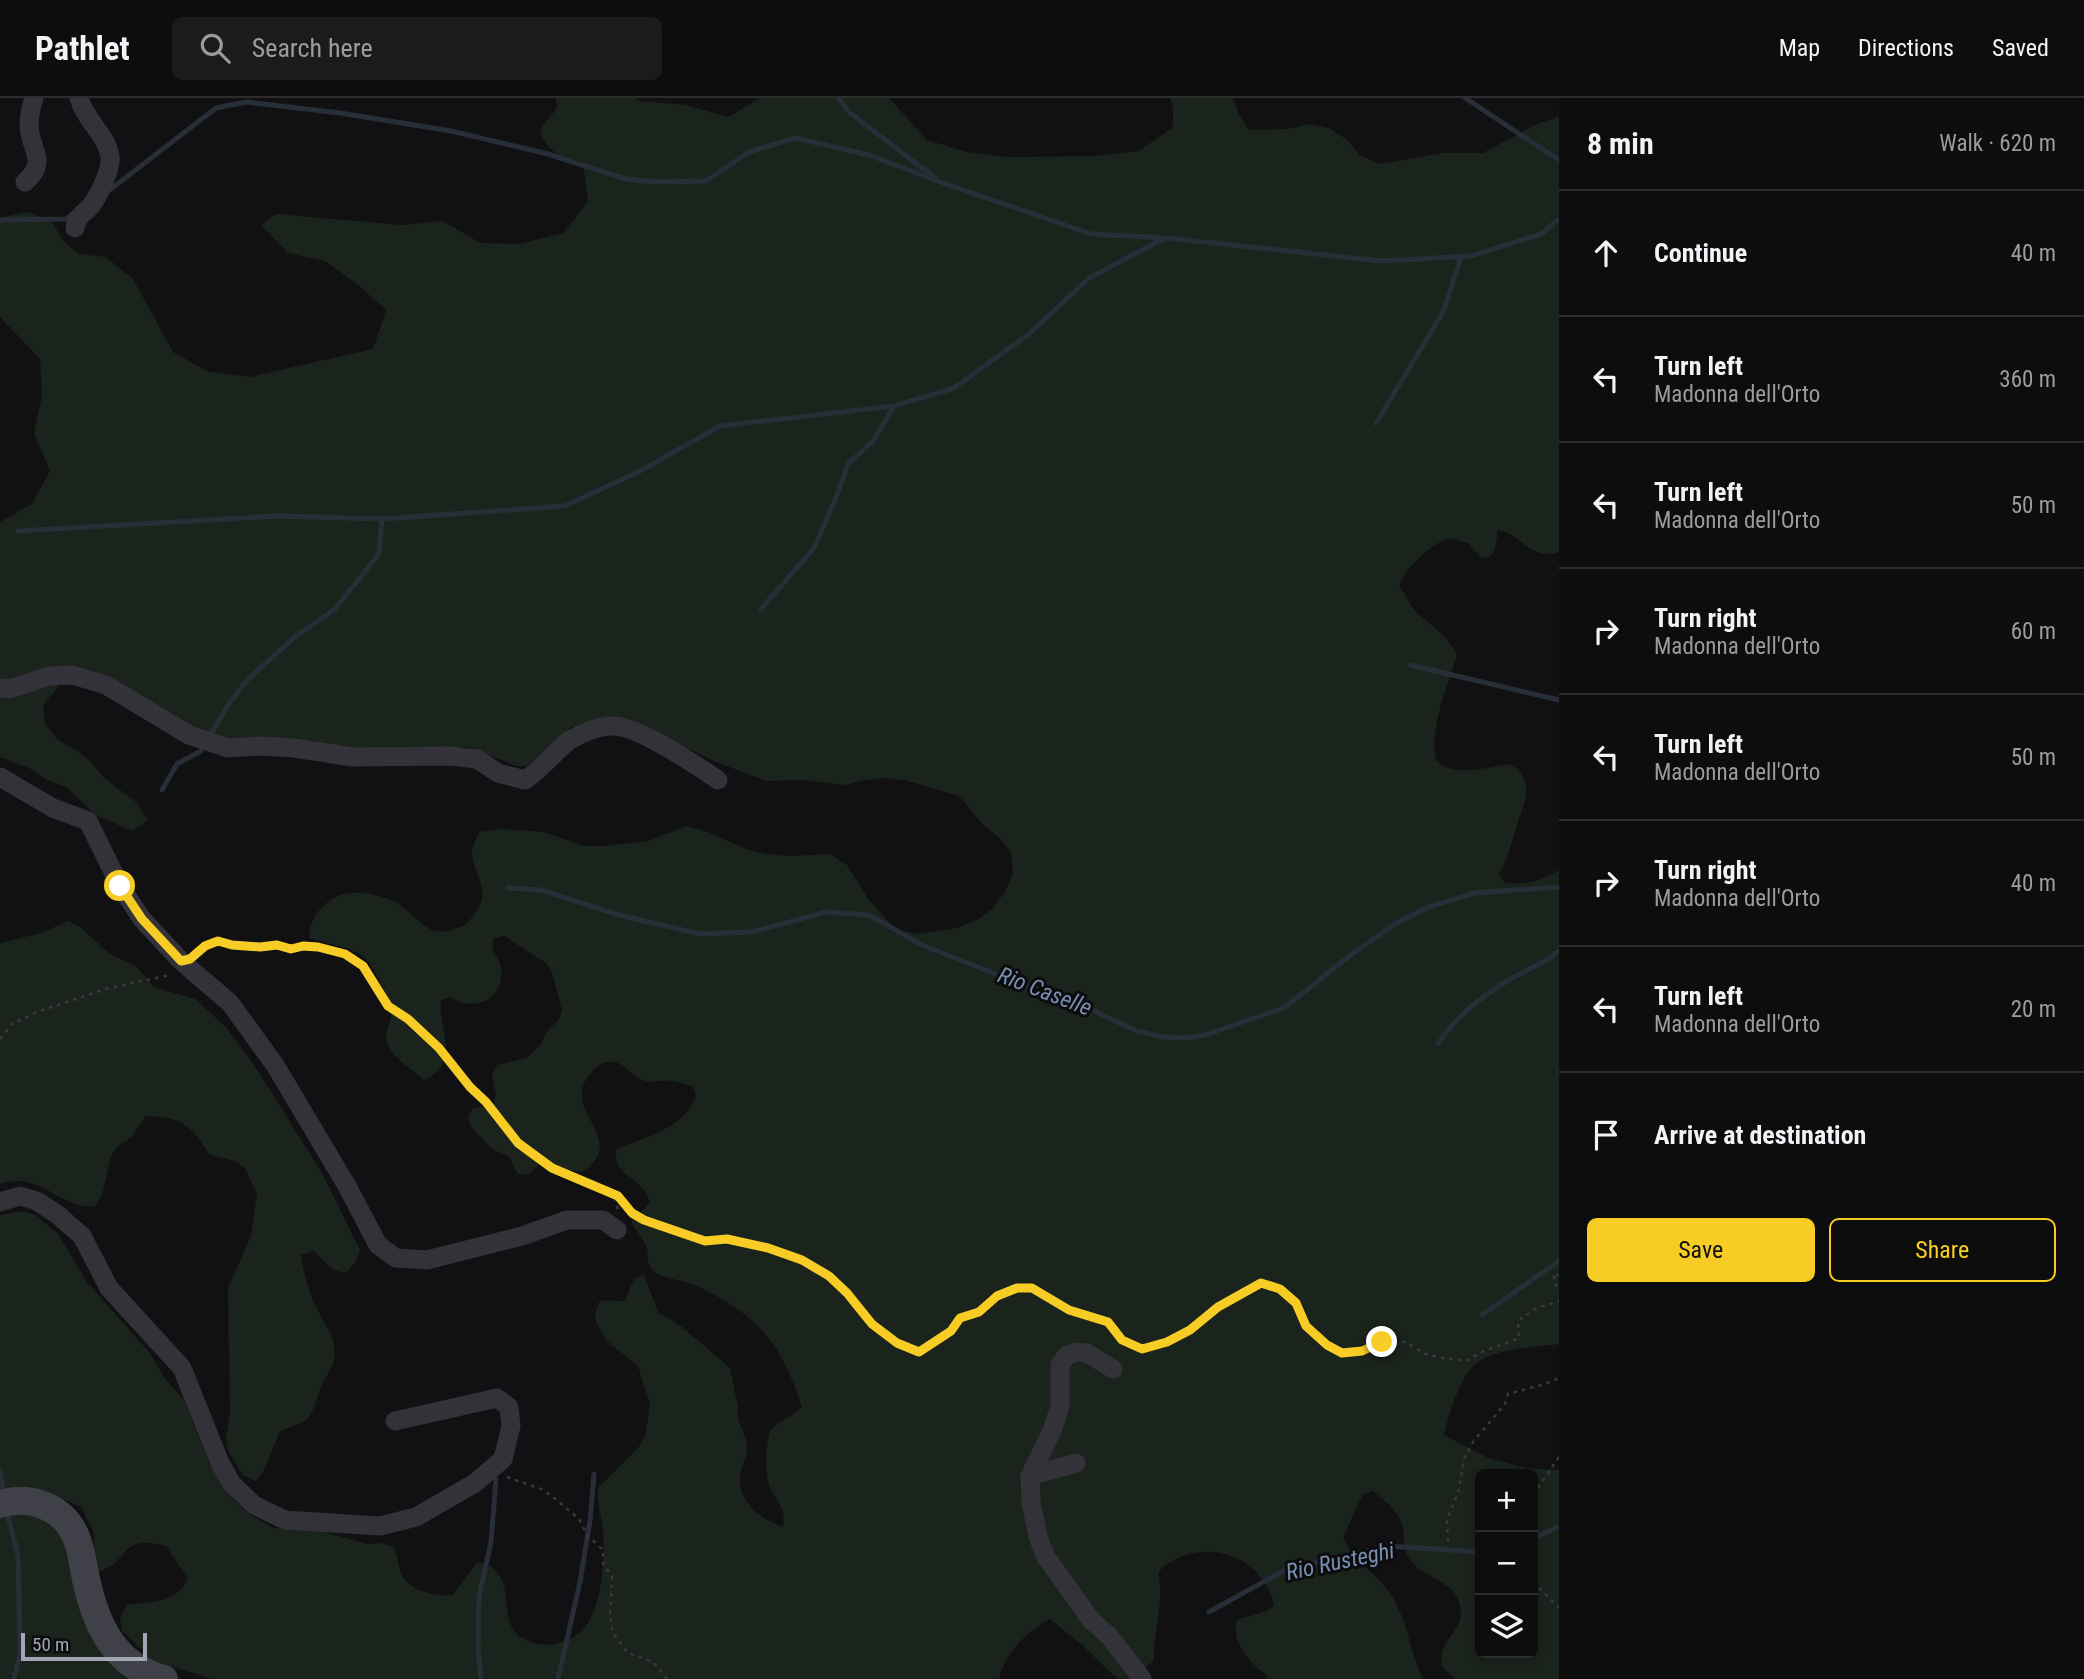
<!DOCTYPE html>
<html lang="en">
<head>
<meta charset="utf-8">
<style>
  body { margin:0; font-family:"Roboto Condensed",sans-serif; background:#1b1b1c; color:#f1f3f6 }
  .controls { position:absolute; right:21px; bottom:21px; display:grid; overflow:hidden; border-radius:10px; box-shadow:0 4px 10px #0003 }
  .controls button { width:63px; height:63px; display:grid; place-items:center; padding:0; border:0; border-bottom:2px solid #2d2d2e; background:#0d0d0e; color:#f1f3f6; font:35px sans-serif }
  .scale { position:absolute; left:21px; bottom:18px; width:126px; box-sizing:border-box; padding-left:7px; border:4px solid #a2a5b4; border-top:0; font-size:19px; line-height:24px; white-space:nowrap; color:#a2a5b4; -webkit-text-stroke:5px #0c0c0e; paint-order:stroke }
  .stop { position:absolute; width:21px; height:21px; margin:-16px; border:5px solid #f7cd25; border-radius:50%; background:#fff }
  .stop.end { background:#f7cd25; border-color:#fff; box-shadow:0 2px 7px #0008 }
  .list { margin:0; padding:0; list-style:none }
  h2 { display:flex; justify-content:space-between; align-items:center; height:91px; margin:0; padding:0 28px; font-size:30px }
  h2 small { font-size:23px; font-weight:400; color:#9a9c9e }
  .list li { display:grid; grid-template-columns:46px 1fr auto; gap:21px; align-items:center; box-sizing:border-box; height:126px; padding:0 28px; border-top:2px solid #2d2d2e }
  .list b { display:block; font-size:26px; white-space:nowrap }
  .list p { margin:0; font-size:23px; white-space:nowrap; color:#9a9c9e }
  .list em { font-size:23px; font-style:normal; color:#9a9c9e }
  .actions { display:flex; gap:14px; padding:21px 28px }
  .actions a { flex:1; padding:16px 0; border:2px solid #f7cd25; border-radius:10px; text-align:center; font-size:24px; color:#f7cd25 }
  .actions .main { background:#f7cd25; color:#111 }
  .icon { flex:none; width:38px; height:38px; fill:none; stroke:currentColor; stroke-width:2; stroke-linecap:round; stroke-linejoin:round }
  .map { position:relative; flex:none; width:1559px; height:1581px; overflow:hidden }
  header { display:flex; align-items:center; gap:42px; box-sizing:border-box; height:98px; padding:0 35px; background:#0d0d0e; border-bottom:2px solid #2d2d2e }
  header strong { font-size:33px }
  nav { display:flex; gap:38px; margin-inline-start:auto; font-size:24px }
  .search { width:490px; height:63px; background:#1b1b1c; display:flex; align-items:center; gap:18px; box-sizing:border-box; padding:0 24px; border-radius:10px; color:#9a9c9e; font-size:26px }
  main { display:flex }
  aside { flex:1; background:#0d0d0e }
  .map>svg:first-child { display:block }
  .green { fill:#1b231d; fill-rule:evenodd }
  .lines { fill:none; stroke-linecap:round; stroke-linejoin:round }
  .stream { stroke:#272e37; stroke-width:5 }
  .path { stroke:#38393f; stroke-width:2.5; stroke-dasharray:3.5 5; stroke-linecap:butt }
  .street { stroke:#323238; stroke-width:19 }
  .secondary { stroke:#404148; stroke-width:28 }
  .route { stroke:#f7cd25; stroke-width:9 }
  .labels { text-anchor:middle; stroke-width:6; stroke-linejoin:round; paint-order:stroke }
  .water-label { font-size:23px; font-style:italic; fill:#778eb1; stroke:#0c0c0e }
</style>
</head>
<body>
<header>
<strong>Pathlet</strong>
<div class="search"><svg class="icon" aria-label="search" viewBox="0 0 24 24"><circle cx="10" cy="10" r="6"/><path d="M15 15l6 6"/></svg>Search here</div>
<nav><a>Map</a><a>Directions</a><a>Saved</a></nav>
</header>
<main>
<div class="map">
<svg width="1559" height="1581" viewBox="0 0 1559 1581">
  <rect width="100%" height="100%" fill="#111113"/>
  <!-- green -->
  <g class="green">
    <path d="M 556,0 L 636,0 L 640,3 L 685,7 L 728,19 L 760,0 L 889,0 L 927,42 L 967,54 L 1008,59 L 1094,58 L 1139,53 L 1173,29 L 1173,8 L 1170,0 L 1233,0 L 1238,14 L 1249,32 L 1288,31 L 1309,26 L 1329,30 L 1346,41 L 1360,57 L 1380,66 L 1442,55 L 1483,55 L 1539,25 L 1559,19 L 1559,454 C 1528,463 1522,435 1498,432 L 1495,451 L 1490,459 L 1481,460 L 1468,445 L 1450,440 C 1429,447 1408,468 1399,487 L 1414,512 L 1446,540 L 1457,556 C 1448,590 1429,627 1436,663 C 1457,680 1485,669 1510,666 C 1538,683 1523,706 1516,730 C 1511,747 1507,761 1499,777 L 1505,785 C 1526,787 1541,783 1559,772 L 1559,1246 C 1536,1249 1491,1251 1474,1267 C 1460,1280 1448,1318 1444,1337 L 1488,1360 L 1527,1370 L 1559,1372 L 1559,1581 L 1455,1581 L 1442,1569 C 1438,1541 1462,1534 1461,1514 C 1459,1482 1426,1483 1410,1462 C 1402,1452 1405,1442 1403,1430 C 1400,1414 1385,1403 1373,1393 L 1363,1396 L 1343,1439 C 1356,1468 1382,1478 1395,1503 C 1408,1528 1411,1556 1423,1581 L 1266,1581 L 1267,1577 C 1249,1566 1231,1544 1237,1522 L 1267,1513 L 1274,1507 C 1262,1454 1196,1436 1158,1474 C 1165,1504 1153,1532 1154,1562 L 1133,1581 L 1119,1581 L 1114,1578 L 1081,1546 L 1050,1521 C 1027,1534 1005,1554 999,1581 L 212,1581 L 148,1561 L 141,1551 L 122,1533 L 120,1519 L 127,1507 C 153,1503 174,1506 188,1481 L 166,1448 C 118,1435 131,1465 97,1474 L 93,1433 L 81,1409 L 53,1397 L 0,1394 L 0,1117 L 22,1113 L 36,1117 L 58,1136 L 87,1184 L 150,1255 L 165,1281 L 184,1302 L 210,1367 L 229,1397 L 249,1416 L 274,1430 L 317,1432 L 367,1446 L 381,1445 L 394,1449 C 398,1458 398,1469 402,1477 C 410,1494 438,1499 453,1497 L 477,1464 C 487,1466 493,1468 499,1477 C 515,1502 494,1537 539,1546 C 552,1548 563,1545 575,1538 C 603,1521 605,1462 603,1432 C 601,1418 597,1405 598,1390 L 639,1349 L 646,1335 L 650,1306 L 638,1268 L 607,1243 L 596,1224 L 595,1217 L 599,1204 C 608,1200 616,1205 626,1202 C 630,1191 631,1179 644,1177 L 658,1214 L 682,1229 L 730,1270 L 738,1309 C 735,1322 745,1334 747,1346 C 749,1355 743,1365 741,1373 C 734,1402 761,1421 783,1429 C 787,1406 773,1403 768,1383 C 765,1366 766,1349 770,1332 L 802,1309 C 781,1245 758,1217 697,1188 C 684,1182 665,1181 656,1175 C 646,1168 649,1161 647,1151 C 646,1143 635,1132 631,1124 L 650,1105 C 644,1077 610,1080 617,1051 C 638,1042 667,1034 684,1017 C 689,1012 692,1005 696,998 L 693,988 C 686,987 679,984 672,983 C 662,982 650,986 640,981 C 628,975 623,962 608,964 C 600,965 596,969 591,975 C 557,1012 632,1041 582,1074 L 568,1072 L 544,1063 L 528,1077 L 518,1076 L 509,1059 L 491,1050 L 471,1029 L 468,1019 L 473,1010 L 493,1007 L 496,997 L 492,976 L 497,967 L 527,960 L 541,946 L 545,936 L 559,921 L 562,912 L 552,874 L 546,865 L 504,838 L 494,840 L 492,850 C 495,856 500,863 501,870 C 505,902 474,915 450,899 L 441,902 C 438,932 462,965 424,982 C 413,972 391,959 387,944 C 384,932 393,923 392,912 C 390,902 373,867 365,860 C 353,850 324,844 309,840 C 309,825 316,813 328,804 C 346,789 375,795 395,804 C 416,815 426,842 455,831 C 460,829 464,829 468,824 C 497,791 474,785 472,754 C 472,748 477,740 479,734 L 500,731 L 544,734 L 584,748 L 606,748 L 648,743 L 687,728 L 708,734 L 746,751 L 766,756 L 788,758 L 830,756 L 847,767 L 868,801 L 895,831 L 917,836 L 957,830 L 977,822 L 993,810 L 1005,794 L 1013,775 L 1011,755 L 1000,740 L 984,728 L 959,698 L 904,682 L 884,680 L 865,682 L 844,687 L 805,682 L 766,683 L 714,663 L 625,620 L 602,619 L 570,630 L 551,651 L 526,668 L 516,668 L 469,649 L 371,652 L 221,639 L 195,630 L 73,571 L 43,607 L 45,626 L 58,642 L 76,652 L 91,664 L 104,680 L 136,704 L 148,722 L 132,733 L 96,717 L 66,689 L 47,682 L 31,671 L 0,659 L 0,424 L 32,406 L 50,373 L 34,335 L 42,298 L 40,261 L 0,219 L 0,120 L 28,114 L 52,124 L 64,144 L 79,156 L 106,159 L 133,181 L 173,254 L 209,274 L 250,279 L 373,251 L 386,212 L 357,186 L 325,163 L 288,155 L 261,127 L 276,116 L 402,127 L 443,123 L 480,145 L 519,146 L 563,135 L 588,104 L 583,64 C 561,58 546,55 540,32 L 557,10 ZM 1480,1376 L 1533,1376 L 1533,1555 L 1480,1555 Z"/>
    <path d="M 68,823 L 80,829 L 110,856 L 136,868 L 154,889 L 195,901 L 226,929 L 255,968 L 322,1075 L 360,1152 L 355,1165 L 346,1175 L 333,1172 L 314,1153 L 301,1157 C 303,1174 309,1193 316,1209 C 324,1227 340,1243 333,1265 C 331,1273 324,1281 321,1289 C 308,1323 317,1319 280,1333 L 264,1372 L 256,1383 L 243,1377 L 229,1355 L 226,1342 L 230,1314 L 228,1190 L 251,1138 L 257,1096 L 245,1070 L 235,1063 L 210,1057 C 190,1027 183,1019 146,1018 L 131,1040 L 119,1047 L 111,1058 L 102,1097 L 95,1108 C 61,1113 41,1072 0,1086 L 0,845 L 41,835 Z"/>
    <polygon points="11,1410 58,1425 140,1581 0,1581 0,1416"/>
  </g>
  <g class="lines">
    <!-- stream -->
    <g class="stream">
      <polyline points="838,0 849,14 935,80"/>
      <polyline points="1465,0 1559,62"/>
      <polyline points="107,94 216,10 246,4 340,15 451,33 548,56 626,81 656,84 706,83 749,54 795,40 869,57 940,84 1091,136 1166,140 1382,163 1471,158 1541,136 1559,121"/>
      <polyline points="0,122 67,121 72,116"/>
      <polyline points="1376,325 1444,212 1461,159"/>
      <polyline points="18,433 277,418 382,421 565,408 640,373 720,328 894,308 954,290 1029,236 1089,180 1163,141"/>
      <polyline points="761,511 814,450 836,400 848,366 873,343 894,308"/>
      <polyline points="1410,567 1559,602"/>
      <polyline points="162,692 177,666 201,653 228,607 248,581 295,539 335,511 379,456 382,421"/>
      <polyline points="508,790 541,792 619,817 700,836 752,834 826,814 869,817 922,847 1021,886 1081,904 1100,916 1137,933 1162,939 1187,940 1205,937 1284,910 1348,859 1395,826 1431,808 1475,795 1559,789"/>
      <path d="M 1438,946 C 1456,918 1487,894 1516,878 C 1531,870 1546,864 1559,853"/>
      <polyline points="1482,1217 1559,1163"/>
      <polyline points="0,1373 4,1397"/>
      <polyline points="7,1414 18,1458 20,1556 14,1581"/>
      <polyline points="1533,1440 1559,1429"/>
      <polyline points="1209,1514 1285,1472 1389,1448 1480,1454"/>
      <polyline points="481,1581 478,1552 479,1498 491,1444 496,1381"/>
      <polyline points="558,1581 580,1484 590,1423 594,1376"/>
    </g>
    <!-- path -->
    <g class="path">
      <polyline points="197,856 205,848 218,843 232,847 260,849 277,847 291,851 303,848 318,849 345,856 363,868 388,908 408,921 439,950 470,989 486,1004 518,1045 552,1070 618,1098 632,1115 644,1122 705,1143 727,1141 768,1150 802,1162 829,1178 847,1195 872,1226 897,1245 920,1254 951,1233 960,1220 979,1214 997,1198 1017,1190 1032,1190 1069,1212 1108,1224 1122,1242 1142,1251 1167,1244 1190,1232 1218,1209 1261,1185 1280,1191 1296,1205 1306,1228 1327,1247 1342,1255 1362,1253 1382,1244 1405,1244 1426,1256 1447,1261 1467,1262 1484,1253 1519,1240 1518,1223 1537,1210 1559,1203"/>
      <polyline points="0,941 12,926 37,914 109,890 170,877"/>
      <polyline points="618,1111 615,1102 618,1098"/>
      <polyline points="1559,1178 1554,1175 1554,1184 1559,1191"/>
      <polyline points="507,1379 541,1391 553,1399 579,1421 587,1437 603,1452 603,1465 612,1479 610,1517 613,1535 628,1555 653,1564 667,1581"/>
      <polyline points="1533,1397 1559,1359"/>
      <polyline points="1448,1443 1447,1421 1458,1395 1465,1358 1473,1344 1505,1306 1508,1296 1545,1286 1559,1280"/>
      <polyline points="1533,1484 1559,1510"/>
    </g>
    <!-- street -->
    <g class="street">
      <path d="M 25,84 C 49,63 30,52 29,28 C 29,18 31,9 34,0"/>
      <path d="M 75,130 C 77,118 82,117 90,109 C 98,100 112,70 110,58 C 106,36 85,22 79,0"/>
      <path d="M 0,590 L 10,591 L 49,578 L 72,577 L 106,587 L 189,637 L 228,650 L 262,648 L 294,650 L 352,659 L 450,658 L 477,661 L 498,675 L 525,682 C 542,671 556,652 570,642 C 581,635 599,628 611,628 C 636,626 696,667 718,682"/>
      <polyline points="0,679 53,710 88,723 120,788 142,821 181,863 230,905 275,967 347,1088 378,1147 396,1160 427,1162 522,1138 567,1122 603,1122 617,1132"/>
      <polyline points="0,1104 20,1098 37,1103 58,1117 82,1138 109,1190 182,1270 220,1365 232,1386 254,1407 285,1422 380,1428 416,1419 475,1385 503,1361 511,1328 509,1309 497,1300 395,1323"/>
      <polyline points="1113,1271 1087,1255 1077,1254 1067,1257 1060,1267 1060,1308 1052,1333 1030,1378 1031,1404 1038,1439 1046,1459 1091,1522 1110,1539 1142,1581"/>
      <polyline points="1030,1378 1076,1365"/>
    </g>
    <!-- secondary -->
    <path class="secondary" d="M 0,1406 C 31,1396 64,1410 76,1439 C 82,1452 83,1468 86,1481 C 96,1528 115,1568 164,1581"/>
  </g>
  <g class="lines">
    <!-- route -->
    <polyline class="route" points="120,788 142,821 181,863 190,861 205,848 218,843 232,847 260,849 277,847 291,851 303,848 318,849 345,856 363,868 388,908 408,921 439,950 470,989 486,1004 518,1045 552,1070 618,1098 632,1115 644,1122 705,1143 727,1141 768,1150 802,1162 829,1178 847,1195 872,1226 897,1245 919,1254 951,1233 960,1220 979,1214 997,1198 1017,1190 1032,1190 1069,1212 1108,1224 1122,1242 1142,1251 1167,1244 1190,1232 1218,1209 1261,1185 1280,1191 1296,1205 1306,1228 1327,1247 1342,1255 1362,1253 1382,1244"/>
  </g>
  <g class="labels">
    <!-- water labels -->
    <g class="water-label">
      <text transform="translate(1045 893) rotate(21)" y="8">Rio Caselle</text>
      <text transform="translate(1340 1463) rotate(-12)" y="8">Rio Rusteghi</text>
    </g>
  </g>
</svg>
<div class="controls">
<button>+</button>
<button>−</button>
<button><svg class="icon" aria-label="layers" viewBox="0 0 24 24"><path d="M12 4l9 5-9 5-9-5zM3 14l9 5 9-5"/></svg></button>
</div>
<div class="scale">50 m</div>
<div class="stop" style="left:120px;top:788px"></div>
<div class="stop end" style="left:1382px;top:1244px"></div>
</div>
<aside>
<h2>8 min<small>Walk · 620 m</small></h2>
<ul class="list">
<li><svg class="icon" aria-label="ahead" viewBox="0 0 24 24"><path d="M12 20V5M6 11l6-6 6 6"/></svg><div><b>Continue</b></div><em>40 m</em></li>
<li><svg class="icon" aria-label="left" viewBox="0 0 24 24"><path d="M17 20v-9H6M10 6l-5 5 5 5"/></svg><div><b>Turn left</b><p>Madonna dell'Orto</p></div><em>360 m</em></li>
<li><svg class="icon" aria-label="left" viewBox="0 0 24 24"><path d="M17 20v-9H6M10 6l-5 5 5 5"/></svg><div><b>Turn left</b><p>Madonna dell'Orto</p></div><em>50 m</em></li>
<li><svg class="icon" aria-label="right" viewBox="0 0 24 24"><path d="M7 20v-9h11M14 6l5 5-5 5"/></svg><div><b>Turn right</b><p>Madonna dell'Orto</p></div><em>60 m</em></li>
<li><svg class="icon" aria-label="left" viewBox="0 0 24 24"><path d="M17 20v-9H6M10 6l-5 5 5 5"/></svg><div><b>Turn left</b><p>Madonna dell'Orto</p></div><em>50 m</em></li>
<li><svg class="icon" aria-label="right" viewBox="0 0 24 24"><path d="M7 20v-9h11M14 6l5 5-5 5"/></svg><div><b>Turn right</b><p>Madonna dell'Orto</p></div><em>40 m</em></li>
<li><svg class="icon" aria-label="left" viewBox="0 0 24 24"><path d="M17 20v-9H6M10 6l-5 5 5 5"/></svg><div><b>Turn left</b><p>Madonna dell'Orto</p></div><em>20 m</em></li>
<li><svg class="icon" aria-label="arrive" viewBox="0 0 24 24"><path d="M6 21V4h12l-3 4 3 4H6"/></svg><div><b>Arrive at destination</b></div></li>
</ul>
<div class="actions"><a class="main">Save</a><a>Share</a></div>
</aside>
</main>
</body>
</html>
